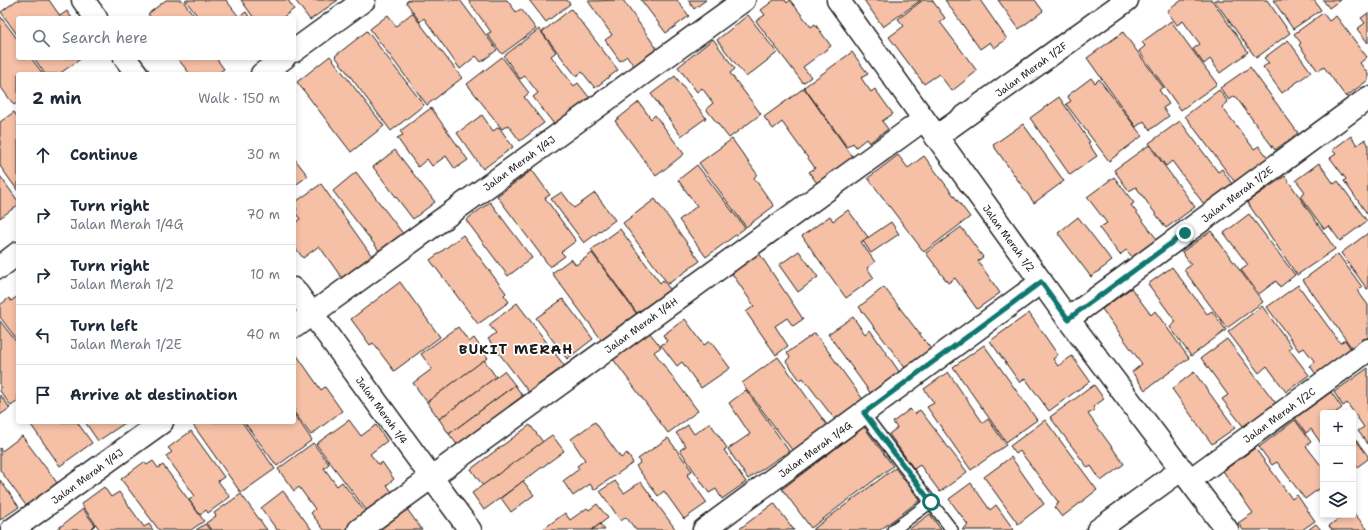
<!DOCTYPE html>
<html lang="en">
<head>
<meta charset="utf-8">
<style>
  body { margin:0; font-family:"Shantell Sans",sans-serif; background:#f2f2f3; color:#1f2937 }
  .controls { position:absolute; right:12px; bottom:12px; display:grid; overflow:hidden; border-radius:4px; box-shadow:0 2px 6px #0003 }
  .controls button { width:36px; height:36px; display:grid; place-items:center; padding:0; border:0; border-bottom:1px solid #e0e1e3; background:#fff; color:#1f2937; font:20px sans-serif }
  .stop { position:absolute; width:12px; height:12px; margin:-9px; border:3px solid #0f766e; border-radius:50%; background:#fff }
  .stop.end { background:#0f766e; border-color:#fff; box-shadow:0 1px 4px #0008 }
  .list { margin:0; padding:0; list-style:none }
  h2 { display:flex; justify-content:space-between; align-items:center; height:52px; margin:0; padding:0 16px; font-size:17px }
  h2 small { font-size:13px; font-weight:400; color:#747a83 }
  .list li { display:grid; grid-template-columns:26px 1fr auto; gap:12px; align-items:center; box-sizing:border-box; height:60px; padding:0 16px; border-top:1px solid #e0e1e3 }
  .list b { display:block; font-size:15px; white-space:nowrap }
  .list p { margin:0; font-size:13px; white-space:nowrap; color:#747a83 }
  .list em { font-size:13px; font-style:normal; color:#747a83 }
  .icon { flex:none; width:22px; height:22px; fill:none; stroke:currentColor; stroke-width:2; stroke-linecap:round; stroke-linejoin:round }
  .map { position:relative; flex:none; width:1368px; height:530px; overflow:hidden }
  .search { position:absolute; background:#fff; box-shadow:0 2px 6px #0003; left:16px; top:16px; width:280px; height:44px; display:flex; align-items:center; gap:10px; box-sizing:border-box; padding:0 14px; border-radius:4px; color:#747a83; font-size:15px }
  .panel { position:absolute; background:#fff; box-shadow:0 2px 6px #0003; left:16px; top:72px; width:280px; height:352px; border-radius:4px }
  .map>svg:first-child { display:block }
  .building { fill:#f5c0a6; stroke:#1c1c1c }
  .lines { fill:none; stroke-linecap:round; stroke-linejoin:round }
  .service-casing { stroke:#1c1c1c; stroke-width:14 }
  .minor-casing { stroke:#1c1c1c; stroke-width:25 }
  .service { stroke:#fff; stroke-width:11 }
  .minor { stroke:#fff; stroke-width:22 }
  .route { stroke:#0f766e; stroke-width:5 }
  .labels { text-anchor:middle; stroke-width:3.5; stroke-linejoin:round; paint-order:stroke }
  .street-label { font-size:10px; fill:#1c1c1c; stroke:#fff }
  .district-label { font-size:14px; font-weight:bold; letter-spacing:1px; fill:#1c1c1c; stroke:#fff }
</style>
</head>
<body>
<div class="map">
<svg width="1368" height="530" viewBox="0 0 1368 530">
  <rect width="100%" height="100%" fill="#fff"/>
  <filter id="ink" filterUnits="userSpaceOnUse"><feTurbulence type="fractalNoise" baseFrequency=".025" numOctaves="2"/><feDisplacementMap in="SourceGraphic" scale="8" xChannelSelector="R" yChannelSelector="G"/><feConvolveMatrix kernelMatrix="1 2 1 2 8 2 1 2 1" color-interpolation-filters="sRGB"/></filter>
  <g filter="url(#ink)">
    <!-- building -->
    <g class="building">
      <polygon points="17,0 49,0 60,16 67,11 72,18 18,18 18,36 1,12"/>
      <polygon points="166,0 182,0 196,18 151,18 148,14"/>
      <polygon points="185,0 226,0 239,17 246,12 250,18 199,18"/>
      <polygon points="241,0 288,0 294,9 282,18 254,18"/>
      <polygon points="295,0 338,0 310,20"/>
      <polygon points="409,0 460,0 497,50 481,62 476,56 460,69 424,18 420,22 406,2"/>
      <polygon points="468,0 507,0 516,12 521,9 536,29 502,54 487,34 491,32"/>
      <polygon points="529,0 567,0 570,4 546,22"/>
      <polygon points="623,0 659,52 636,69 627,56 620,61 605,40 612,35 588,1"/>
      <polygon points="641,0 677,0 689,16 666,33"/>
      <polygon points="688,0 706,0 694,9"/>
      <polygon points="774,0 785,0 787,3 790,0 811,27 815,24 831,46 803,67 811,77 803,83 756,21 765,15 761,10"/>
      <polygon points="864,0 921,0 883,27"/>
      <polygon points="923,0 932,0 945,18 940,22 977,71 952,91 939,74 924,84 889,37 904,26 898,19"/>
      <polygon points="945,0 980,0 1007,39 994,48 990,42 980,49"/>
      <polygon points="998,0 1035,0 1043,11 1019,29"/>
      <polygon points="1182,0 1212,0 1248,52 1220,73 1210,59 1204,64 1193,49 1200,44 1183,21 1177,25 1167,11"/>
      <polygon points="1214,0 1267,0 1290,33 1256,58"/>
      <polygon points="1273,0 1314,0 1321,10 1293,29"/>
      <polygon points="1323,0 1340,0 1329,8"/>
      <polygon points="571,9 618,70 595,88 582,72 576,76 542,32"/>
      <polygon points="412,13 462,78 427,105 370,29 388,15 396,26"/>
      <polygon points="1323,13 1329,21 1336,16 1367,57 1360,63 1368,74 1368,80 1346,97 1324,67 1318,71 1299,45 1301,43 1294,34"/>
      <polygon points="1368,13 1368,43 1357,29 1365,23 1361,18"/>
      <polygon points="748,15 777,53 746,77 717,40"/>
      <polygon points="0,16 18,40 18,58 31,58 43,74 18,74 18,102 14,105 0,86"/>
      <polygon points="1171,21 1217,84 1181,110 1139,51 1145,46 1142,42"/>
      <polygon points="539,29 556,52 551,56 574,86 578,83 592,101 557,128 533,97 538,93 525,76 520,79 504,56"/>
      <polygon points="367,31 424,105 391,131 335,56"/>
      <polygon points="1123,32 1163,87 1159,90 1169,104 1163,108 1169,116 1150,130 1144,121 1136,127 1087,58"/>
      <polygon points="713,39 735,69 730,73 761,114 729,138 706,109 713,103 702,88 697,92 678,67"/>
      <polygon points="1288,40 1311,72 1282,93 1263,67 1269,63 1264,58"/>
      <polygon points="852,52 868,74 861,78 871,92 875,89 893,114 882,121 888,129 869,143 866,139 856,147 853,143 847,147 804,87"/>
      <polygon points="330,56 384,126 351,152 297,82"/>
      <polygon points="502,57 529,93 524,97 544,123 520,141 508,125 502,129 467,84"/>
      <polygon points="34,58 82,58 59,74 45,74"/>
      <polygon points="177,58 216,58 224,69 217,74 190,74"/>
      <polygon points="1250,67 1298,133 1275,150 1235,96 1229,100 1220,88"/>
      <polygon points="675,76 706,118 681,136 651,94"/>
      <polygon points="1091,78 1095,83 1099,79 1142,136 1109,161 1066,104 1071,101 1067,96"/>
      <polygon points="804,88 855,160 819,186 809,172 815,168 782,122 773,129 764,117"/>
      <polygon points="1219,90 1228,102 1222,107 1254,149 1259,146 1270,160 1237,185 1185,116"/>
      <polygon points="1059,97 1090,142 1088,143 1097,156 1070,175 1030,118"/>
      <polygon points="639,102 651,119 655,115 684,154 656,176 615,121"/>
      <polygon points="431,108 468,160 455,169 446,156 432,166 427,159 418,167 397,138 403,135 400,131"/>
      <polygon points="14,112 18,118 18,191 0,166 0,122"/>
      <polygon points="482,115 493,131 499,127 513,147 483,169 457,133"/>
      <polygon points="1180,121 1218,172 1222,169 1234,187 1206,207 1172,161 1166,166 1149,143"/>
      <polygon points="1023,124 1064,181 1034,203 993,145"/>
      <polygon points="1351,136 1357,145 1365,139 1368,144 1368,215 1344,181 1346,179 1330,158 1336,154 1332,150"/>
      <polygon points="732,139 757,174 754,178 774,206 746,227 699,163"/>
      <polygon points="1149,145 1195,207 1166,228 1136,187 1129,191 1114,170"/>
      <polygon points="395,150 435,202 413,219 373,167"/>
      <polygon points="898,155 908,168 924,156 970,217 924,252 868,178"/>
      <polygon points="294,158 308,176 294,186"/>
      <polygon points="1319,163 1334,184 1338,181 1367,221 1340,241 1329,226 1324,229 1300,196 1305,192 1296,180"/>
      <polygon points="697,165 745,228 706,257 679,220 697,206 678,180"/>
      <polygon points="532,170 550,195 545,198 576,241 561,252 565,256 550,267 497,196"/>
      <polygon points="356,172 404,235 381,253 333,191"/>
      <polygon points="0,176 18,201 18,205 0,218"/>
      <polygon points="1285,176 1335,249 1297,275 1247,202"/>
      <polygon points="1114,177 1134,203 1131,205 1159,242 1135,260 1126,250 1120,255 1099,228 1107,223 1087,197"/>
      <polygon points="321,184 374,259 344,281 319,246 303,258 294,246 294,224 300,219 294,211 297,210 294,203"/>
      <polygon points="562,192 574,208 595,193 615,220 584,243 551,199"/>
      <polygon points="655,199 700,261 668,284 623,223"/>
      <polygon points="490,202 532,258 508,276 466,220"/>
      <polygon points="848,210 868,237 861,242 875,262 867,268 874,278 846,298 802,236 830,216 833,221"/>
      <polygon points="1249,214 1295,275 1280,287 1276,281 1259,294 1241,270 1248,265 1224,233"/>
      <polygon points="1078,217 1112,261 1091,277 1058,233"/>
      <polygon points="891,222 899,234 871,253 863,241"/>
      <polygon points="961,227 983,257 978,261 1000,293 977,309 955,278 948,283 926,253"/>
      <polygon points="620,229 660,283 663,280 672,292 639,316 591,250"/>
      <polygon points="1211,231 1263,302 1227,328 1184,270 1191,265 1182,252"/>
      <polygon points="1368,233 1368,289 1367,289 1341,253"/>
      <polygon points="463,235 506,293 504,295 509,302 478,324 430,260"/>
      <polygon points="799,251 818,277 798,292 779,265"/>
      <polygon points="592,253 639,317 604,343 552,273 571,259 576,265"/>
      <polygon points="759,253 803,319 793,326 787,318 775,326 788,346 776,355 746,312 754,306 731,272"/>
      <polygon points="1338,254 1362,287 1357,290 1368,305 1368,341 1354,351 1303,280"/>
      <polygon points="1172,267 1207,314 1212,311 1226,330 1191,356 1170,327 1176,322 1148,284"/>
      <polygon points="400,282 440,337 394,371 373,343 370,345 351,319"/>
      <polygon points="1298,285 1340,343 1345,340 1353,352 1318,377 1310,366 1315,362 1304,348 1299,351 1267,307"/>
      <polygon points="884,287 934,353 909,373 859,307"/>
      <polygon points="1131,288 1151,315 1155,311 1189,358 1145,390 1132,372 1142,364 1102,309"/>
      <polygon points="18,296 18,341 0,317 0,305 9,298 11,301"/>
      <polygon points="563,299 593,339 567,359 536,318"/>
      <polygon points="517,303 566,368 531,395 488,339 496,333 489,325"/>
      <polygon points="1262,306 1292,347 1289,349 1309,375 1286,392 1267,366 1259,373 1228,332"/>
      <polygon points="1029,313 1058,355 1053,359 1058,366 1072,356 1090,381 1049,411 1025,378 1020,383 990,341"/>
      <polygon points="853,317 865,334 870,330 903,377 874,398 828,334"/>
      <polygon points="685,319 704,345 710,341 730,368 701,388 682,362 677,366 661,345 667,341 663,335"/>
      <polygon points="0,321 18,344 18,401 11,406 0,391"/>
      <polygon points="458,327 469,342 474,338 488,358 427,402 413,383 432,369 421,354"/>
      <polygon points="649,332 661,347 654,352 698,411 668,433 613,359"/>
      <polygon points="815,333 867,405 839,425 803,378 800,380 786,361 790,357 787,353"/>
      <polygon points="1227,339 1278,406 1246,430 1222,399 1228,395 1201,358"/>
      <polygon points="984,345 1037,420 1006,442 953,367"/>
      <polygon points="296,354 321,390 325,387 342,411 311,435 294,412 294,356"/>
      <polygon points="778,357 830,429 795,454 742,383"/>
      <polygon points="484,360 496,377 439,419 427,402"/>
      <polygon points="1368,368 1368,444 1358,431 1364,427 1347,403 1343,406 1334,392"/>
      <polygon points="504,371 515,385 449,434 439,419"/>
      <polygon points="948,372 983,423 988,419 1006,445 971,470 927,407 934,403 924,389"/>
      <polygon points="1194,372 1235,428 1212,444 1172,389"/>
      <polygon points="515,385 527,403 462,451 449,434"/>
      <polygon points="1094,385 1104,399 1093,407 1095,410 1088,414 1124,464 1101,481 1091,466 1088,468 1050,417"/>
      <polygon points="746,390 789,451 748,479 728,449 750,434 729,403"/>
      <polygon points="1331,392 1342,408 1336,412 1336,413 1323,413 1323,446 1311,429 1306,433 1295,418"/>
      <polygon points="0,395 10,408 0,415"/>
      <polygon points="910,409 915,414 920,410 967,472 940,492 920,465 914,469 889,434 897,428 893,422"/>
      <polygon points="294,414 312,440 277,466 244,422 294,422"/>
      <polygon points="349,420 361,436 376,425 387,441 370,454 379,465 382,462 394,479 387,485 392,492 367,511 316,444"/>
      <polygon points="1045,420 1097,490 1062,517 1054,507 1059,503 1020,451 1016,454 1010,446"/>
      <polygon points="1295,420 1311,442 1306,446 1323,468 1323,486 1305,499 1277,462 1272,465 1259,447"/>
      <polygon points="29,422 77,422 92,443 60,466"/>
      <polygon points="85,422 124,422 125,423 98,441"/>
      <polygon points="191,422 242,422 275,469 241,493"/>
      <polygon points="595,422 621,458 627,453 633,463 594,490 590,484 573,496 563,481 579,469 577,466 585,460 571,439"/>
      <polygon points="710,423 727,448 724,450 746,482 722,499 716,489 709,493 680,450 686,446 676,433 688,425 694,434"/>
      <polygon points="530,425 543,442 483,486 471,469"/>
      <polygon points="864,427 893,466 811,528 782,489"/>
      <polygon points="191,431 224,477 218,481 230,497 208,513 206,510 200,515 189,500 195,496 166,456 172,452 168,448"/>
      <polygon points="552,435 564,451 484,510 472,493"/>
      <polygon points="22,436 61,488 30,511 0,470 0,448 2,451"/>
      <polygon points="1353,436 1368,456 1368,459 1353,470"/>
      <polygon points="668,438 692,471 687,475 707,503 684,519 664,491 658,496 636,466 640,463 638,459"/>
      <polygon points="313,443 329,464 324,468 337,486 342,482 366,513 344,530 324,530 311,513 315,509 299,487 294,491 278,469"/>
      <polygon points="1255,448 1292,499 1297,495 1315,521 1302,530 1243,530 1238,523 1253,513 1223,471"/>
      <polygon points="1011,457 1044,504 1018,524 984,477"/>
      <polygon points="153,461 158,468 163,465 204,521 191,530 159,530 121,479 144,462 147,465"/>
      <polygon points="895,468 920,500 880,530 812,530"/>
      <polygon points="0,480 19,507 0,520"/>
      <polygon points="523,481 534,495 511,512 501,498"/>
      <polygon points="615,481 624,493 641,482 676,530 636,530 626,517 621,521 600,491"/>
      <polygon points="971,483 990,510 996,505 1014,530 962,530 968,525 949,499"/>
      <polygon points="104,487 111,497 119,492 144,527 149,524 153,530 100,530 81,504"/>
      <polygon points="283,491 312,530 277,530 261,508"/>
      <polygon points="241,494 267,530 211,530 206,523 216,516 214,513"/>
      <polygon points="774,503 794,530 738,530"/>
      <polygon points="597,504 608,518 592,530 542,530 565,513 570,520 587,508 589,510"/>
      <polygon points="83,509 95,525 90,530 56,530"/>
      <polygon points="407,509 422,530 379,530"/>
      <polygon points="1353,512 1368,530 1332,530 1329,526 1343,515 1353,515"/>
      <polygon points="930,514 941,530 908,530"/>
      <polygon points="205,524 210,530 196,530"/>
      <polygon points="600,524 605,530 592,530"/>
      <polygon points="1316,524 1321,530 1308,530"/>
    </g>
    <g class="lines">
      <defs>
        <g id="service">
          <polyline points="863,413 952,530"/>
          <polyline points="893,530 931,502"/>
        </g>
        <g id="minor">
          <polyline points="83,0 96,18"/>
          <polyline points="838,0 1068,319 1227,530"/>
          <polyline points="294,51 364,0"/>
          <polyline points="125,58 137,74"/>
          <polyline points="262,74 284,58"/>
          <polyline points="936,137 1127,0"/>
          <polyline points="0,267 18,253"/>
          <polyline points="294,289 470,530"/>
          <polyline points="1068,319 1368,98"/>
          <polyline points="294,327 744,0"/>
          <polyline points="1190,480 1368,350"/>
          <polyline points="12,530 162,422"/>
          <polyline points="359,530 923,120"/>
          <polyline points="704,530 1041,282"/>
          <polyline points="1098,530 1182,469"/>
        </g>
      </defs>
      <!-- service casing -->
      <use href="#service" class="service-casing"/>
      <!-- minor casing -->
      <use href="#minor" class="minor-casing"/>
      <!-- service -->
      <use href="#service" class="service"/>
      <!-- minor -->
      <use href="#minor" class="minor"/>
    </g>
  </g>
  <g class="lines" filter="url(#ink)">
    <!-- route -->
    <polyline class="route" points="931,502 864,413 1041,282 1068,319 1185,233"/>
  </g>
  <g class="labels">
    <!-- street labels -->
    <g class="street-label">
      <text transform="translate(1031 69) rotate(-36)" y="4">Jalan Merah 1/2F</text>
      <text transform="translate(519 163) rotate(-36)" y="4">Jalan Merah 1/4J</text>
      <text transform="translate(1237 194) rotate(-37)" y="4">Jalan Merah 1/2E</text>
      <text transform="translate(1009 238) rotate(54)" y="4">Jalan Merah 1/2</text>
      <text transform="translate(641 325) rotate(-36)" y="4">Jalan Merah 1/4H</text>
      <text transform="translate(382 410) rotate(54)" y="4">Jalan Merah 1/4</text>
      <text transform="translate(1279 415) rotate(-36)" y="4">Jalan Merah 1/2C</text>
      <text transform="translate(815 449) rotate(-36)" y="4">Jalan Merah 1/4G</text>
      <text transform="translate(87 476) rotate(-36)" y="4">Jalan Merah 1/4J</text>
    </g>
    <!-- district labels -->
    <g class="district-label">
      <text x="516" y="354">BUKIT MERAH</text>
    </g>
  </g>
</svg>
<div class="controls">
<button>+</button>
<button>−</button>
<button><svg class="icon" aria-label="layers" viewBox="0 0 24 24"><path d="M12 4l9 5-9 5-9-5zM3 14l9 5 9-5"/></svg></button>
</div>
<div class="stop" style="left:931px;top:502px"></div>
<div class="stop end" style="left:1185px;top:233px"></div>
<div class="search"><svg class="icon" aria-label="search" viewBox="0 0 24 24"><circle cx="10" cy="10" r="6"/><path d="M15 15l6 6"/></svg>Search here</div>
<section class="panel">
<h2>2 min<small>Walk · 150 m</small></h2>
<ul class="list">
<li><svg class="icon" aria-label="ahead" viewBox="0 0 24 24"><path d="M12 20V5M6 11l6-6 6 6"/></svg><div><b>Continue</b></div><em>30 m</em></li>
<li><svg class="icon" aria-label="right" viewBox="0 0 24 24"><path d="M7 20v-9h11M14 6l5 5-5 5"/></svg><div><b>Turn right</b><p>Jalan Merah 1/4G</p></div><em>70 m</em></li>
<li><svg class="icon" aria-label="right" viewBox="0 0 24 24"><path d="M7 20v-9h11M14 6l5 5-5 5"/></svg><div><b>Turn right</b><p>Jalan Merah 1/2</p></div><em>10 m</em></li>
<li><svg class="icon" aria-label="left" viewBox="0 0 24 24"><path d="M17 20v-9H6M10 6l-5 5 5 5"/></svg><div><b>Turn left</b><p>Jalan Merah 1/2E</p></div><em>40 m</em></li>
<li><svg class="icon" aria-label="arrive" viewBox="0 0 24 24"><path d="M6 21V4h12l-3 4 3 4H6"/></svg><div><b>Arrive at destination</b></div></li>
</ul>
</section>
</div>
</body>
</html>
